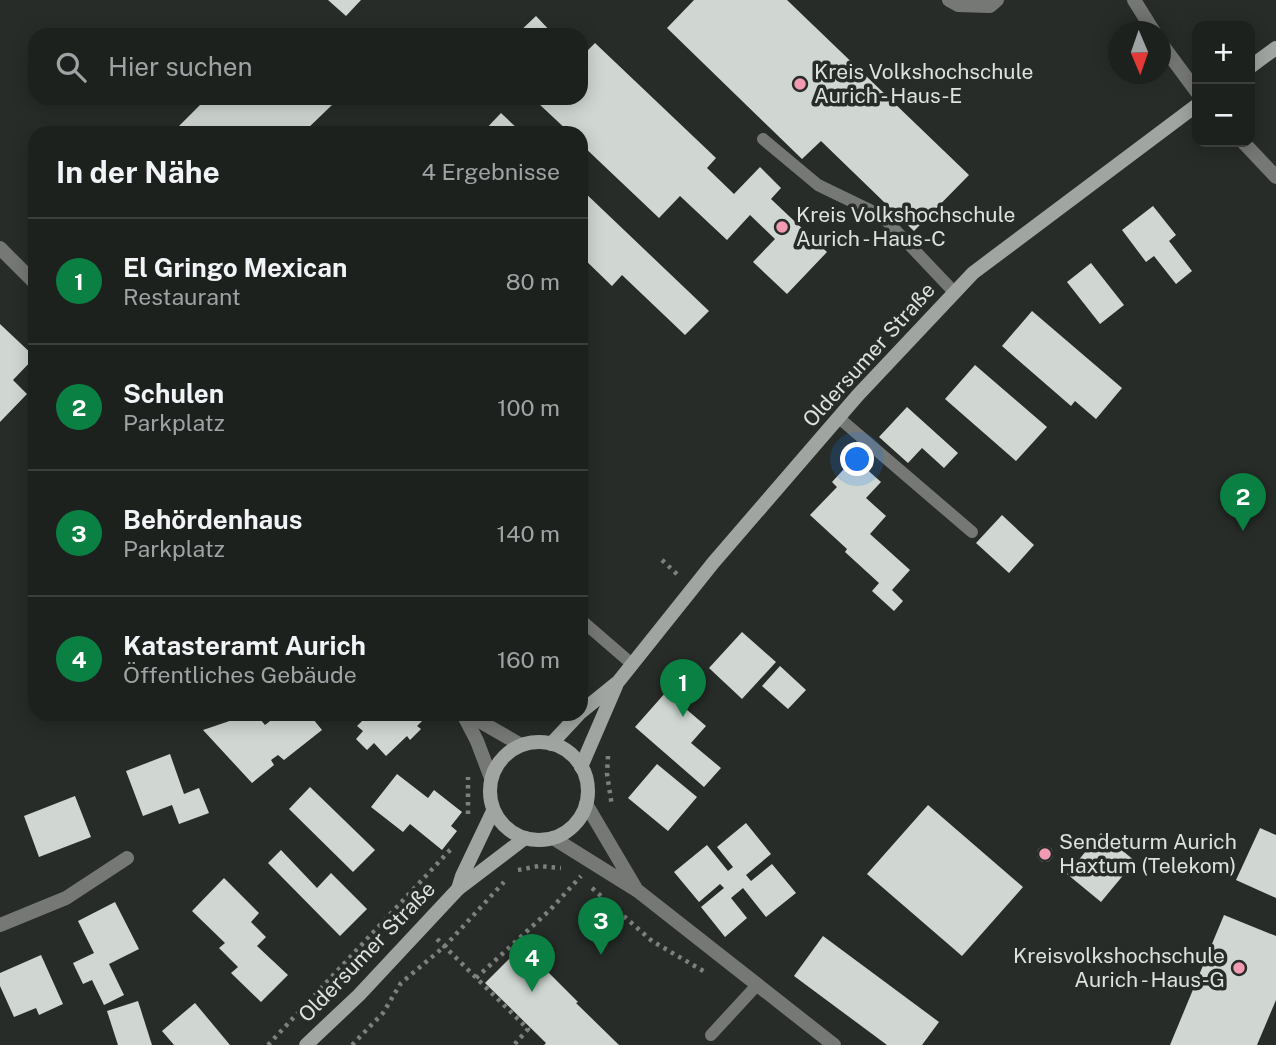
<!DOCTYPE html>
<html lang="de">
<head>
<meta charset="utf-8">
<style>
  body { margin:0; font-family:"Public Sans",sans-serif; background:#252927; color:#f1f3f6 }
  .controls { position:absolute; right:21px; top:21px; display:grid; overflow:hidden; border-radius:14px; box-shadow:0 4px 18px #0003 }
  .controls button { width:63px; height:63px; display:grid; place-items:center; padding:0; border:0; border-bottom:2px solid #3b3e3c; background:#1d211e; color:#f1f3f6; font:35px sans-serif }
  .compass { position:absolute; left:1108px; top:21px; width:63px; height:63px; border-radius:50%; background:#1d211e; box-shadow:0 4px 18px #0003; rotate:178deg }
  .you { position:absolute; left:858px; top:460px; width:24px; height:24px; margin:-18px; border:5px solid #fff; border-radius:50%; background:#1a73e8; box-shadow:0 0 0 10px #1a73e833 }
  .badge { display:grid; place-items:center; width:46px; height:46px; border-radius:50%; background:#0b8043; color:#fff; font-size:23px; font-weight:700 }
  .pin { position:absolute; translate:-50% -58px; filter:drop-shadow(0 2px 4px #0008) }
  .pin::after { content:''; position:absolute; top:37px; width:24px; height:21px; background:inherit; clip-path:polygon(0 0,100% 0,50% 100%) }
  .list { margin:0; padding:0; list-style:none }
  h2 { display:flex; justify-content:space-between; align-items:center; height:91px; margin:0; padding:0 28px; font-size:30px }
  h2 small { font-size:23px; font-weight:400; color:#a0a3a4 }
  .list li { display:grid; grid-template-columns:46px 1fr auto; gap:21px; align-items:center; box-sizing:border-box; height:126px; padding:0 28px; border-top:2px solid #3b3e3c }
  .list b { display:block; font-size:26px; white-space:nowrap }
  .list p { margin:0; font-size:23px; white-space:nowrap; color:#a0a3a4 }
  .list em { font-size:23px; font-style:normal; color:#a0a3a4 }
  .icon { flex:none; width:38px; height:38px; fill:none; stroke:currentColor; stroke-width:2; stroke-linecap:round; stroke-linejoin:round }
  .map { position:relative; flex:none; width:1276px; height:1045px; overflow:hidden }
  .search { position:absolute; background:#1d211e; box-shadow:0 4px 18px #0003; left:28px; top:28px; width:560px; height:77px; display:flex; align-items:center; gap:18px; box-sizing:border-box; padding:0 24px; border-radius:21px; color:#a0a3a4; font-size:26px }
  .panel { position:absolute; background:#1d211e; box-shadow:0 4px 18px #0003; left:28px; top:126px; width:560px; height:595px; border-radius:21px }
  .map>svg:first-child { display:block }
  .building { fill:#d0d7d2 }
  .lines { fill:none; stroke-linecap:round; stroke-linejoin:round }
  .path { stroke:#7d817e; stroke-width:4.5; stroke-dasharray:3.5 5; stroke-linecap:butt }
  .service { stroke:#767876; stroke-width:12 }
  .minor { stroke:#767876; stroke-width:14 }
  .tertiary { stroke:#767876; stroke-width:14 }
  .secondary { stroke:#a1a5a1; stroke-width:14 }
  .poi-dot { fill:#f19ab2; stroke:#272c28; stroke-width:2.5 }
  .labels { text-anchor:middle; stroke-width:7; stroke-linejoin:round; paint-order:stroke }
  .poi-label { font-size:21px; fill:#dee1de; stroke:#272c28; text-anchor:start }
  .street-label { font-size:21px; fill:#dee1de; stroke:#272c28 }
</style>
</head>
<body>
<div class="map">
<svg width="1276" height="1045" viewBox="0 0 1276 1045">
  <rect width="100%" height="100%" fill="#272c28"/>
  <!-- building -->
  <g class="building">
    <polygon points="328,0 361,0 346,16"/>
    <polygon points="694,0 787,0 969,175 914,231 821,141 802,159 667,28"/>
    <polygon points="536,16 554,35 516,35"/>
    <polygon points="595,43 716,158 707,168 734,194 760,167 781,188 771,199 827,252 787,294 753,262 775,239 750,215 727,240 680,196 659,218 581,144 581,133 570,133 538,103 542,98 581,98 581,57"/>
    <polygon points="207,98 325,98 332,105 305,131 307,133 184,133 178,127"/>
    <polygon points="501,113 522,133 482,133"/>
    <polygon points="413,127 421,133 399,133"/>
    <polygon points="581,189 709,311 685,335 622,275 612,286 581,256"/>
    <polygon points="1153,206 1176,235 1169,241 1192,271 1176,284 1154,256 1146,262 1122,230"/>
    <polygon points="1091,263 1124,305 1100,324 1067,282"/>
    <polygon points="1032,311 1122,388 1096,419 1075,401 1071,406 1002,346"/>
    <polygon points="0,324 35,357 13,380 27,394 0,422"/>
    <polygon points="975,365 1047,427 1016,461 945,399"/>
    <polygon points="907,407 958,453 944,468 922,448 908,463 879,437"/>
    <polygon points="854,458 881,482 866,498 886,516 870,534 910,570 892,590 903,601 894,611 872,591 879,583 845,552 847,549 810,515 837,487 832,482"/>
    <polygon points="1002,515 1034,545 1009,573 976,543"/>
    <polygon points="742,632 776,662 742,699 709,668"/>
    <polygon points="780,666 806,690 788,709 762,686"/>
    <polygon points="666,692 706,726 691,743 721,768 704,787 635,727"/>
    <polygon points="250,714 256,714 265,725 279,714 309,714 322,730 284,760 278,755 271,760 274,765 252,783 203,730"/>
    <polygon points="369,714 429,714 417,726 421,729 410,740 407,736 386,756 374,743 367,750 356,739 363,731 357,726"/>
    <polygon points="170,754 184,794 199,788 209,813 179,824 172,805 143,816 126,771"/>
    <polygon points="657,764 697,797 668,831 628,798"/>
    <polygon points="397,774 428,798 434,790 462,812 451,826 457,831 442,850 410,824 403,832 371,807"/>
    <polygon points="310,787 375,850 353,872 289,809"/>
    <polygon points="75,796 91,837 39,857 24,816"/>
    <polygon points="928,805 1023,887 962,956 867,874"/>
    <polygon points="746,823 771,854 746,875 751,881 772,864 796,893 766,917 743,888 731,898 747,918 725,937 701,907 724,888 720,884 699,902 674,872 707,845 728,871 733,867 717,847"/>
    <polygon points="1260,828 1276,835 1276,898 1236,880"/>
    <polygon points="1101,833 1135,861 1101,902 1067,874"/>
    <circle cx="1045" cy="854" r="8"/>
    <polygon points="281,850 317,888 331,873 367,909 340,936 268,863"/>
    <polygon points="224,878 259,913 251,922 266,937 257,946 288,975 261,1002 231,973 238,967 219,948 225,943 192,911"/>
    <polygon points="115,902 139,949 109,964 124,995 104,1005 92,980 83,984 73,963 94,953 78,921"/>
    <polygon points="1224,915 1276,936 1276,1000 1257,1045 1170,1045"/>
    <polygon points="823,936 939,1022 922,1045 887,1045 794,976"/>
    <polygon points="522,946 578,1002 576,1003 619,1045 544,1045 546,1043 485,983"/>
    <polygon points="41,955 63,1004 39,1015 36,1008 14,1017 0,986 0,973"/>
    <polygon points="138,1001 152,1045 118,1045 107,1011"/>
    <polygon points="195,1003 230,1045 174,1045 162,1031"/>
  </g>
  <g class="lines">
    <!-- path -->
    <g class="path">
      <polyline points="581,482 585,483"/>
      <polyline points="662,560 679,576"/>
      <polyline points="510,715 524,718 550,714"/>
      <polyline points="608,756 607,774 612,806"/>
      <polyline points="468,814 468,777"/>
      <polyline points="518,870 539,866 561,868"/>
      <polyline points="592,888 652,941 705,972"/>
      <polyline points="437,939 528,1029 514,1045"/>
      <polyline points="476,978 550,910 581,876"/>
      <polyline points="268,1045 451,849"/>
      <polyline points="352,1045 383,1013 401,983 445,946 504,882"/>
    </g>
    <!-- service -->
    <g class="service">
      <polyline points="763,139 818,185 882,216 955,293"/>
      <polyline points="839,418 972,532"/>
      <polyline points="581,620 632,664"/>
      <polyline points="711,1035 758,984"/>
    </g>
    <!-- minor -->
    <g class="minor">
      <polyline points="949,0 958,5 990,6 997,0"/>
      <polyline points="1134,0 1154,32"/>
      <polyline points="1160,42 1197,92"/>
      <polyline points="1243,142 1276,177"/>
      <polyline points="0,248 35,283"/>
      <polyline points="463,714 477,741 491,778"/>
      <polyline points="467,714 521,745"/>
      <polyline points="0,925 66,898 127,858"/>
    </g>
    <!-- tertiary -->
    <g class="tertiary">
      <polyline points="586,804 635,887"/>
      <polyline points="553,838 638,891 834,1045"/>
    </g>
    <!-- secondary -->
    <g class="secondary">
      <polyline points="1250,67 1276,48"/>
      <polyline points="581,712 618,682 713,563 858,395 973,273 1197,105"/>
      <circle cx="539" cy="791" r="49"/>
      <polyline points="551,744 579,714"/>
      <polyline points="581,767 616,686"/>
      <polyline points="458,889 462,876 493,811"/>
      <polyline points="306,1045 359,995 458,889 525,838"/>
    </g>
  </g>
  <!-- markers -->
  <g class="poi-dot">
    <circle cx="800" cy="84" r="7"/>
    <circle cx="782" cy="227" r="7"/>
    <circle cx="1045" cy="854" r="7"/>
    <circle cx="1239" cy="968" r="7"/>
  </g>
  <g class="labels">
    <!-- poi labels -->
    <g class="poi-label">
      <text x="814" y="79">Kreis Volkshochschule<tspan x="814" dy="24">Aurich - Haus-E</tspan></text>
      <text x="796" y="222">Kreis Volkshochschule<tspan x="796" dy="24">Aurich - Haus-C</tspan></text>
      <text x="1059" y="849">Sendeturm Aurich<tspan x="1059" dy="24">Haxtum (Telekom)</tspan></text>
      <text x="1225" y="963" text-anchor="end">Kreisvolkshochschule<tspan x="1225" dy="24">Aurich - Haus-G</tspan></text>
    </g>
    <!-- street labels -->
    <g class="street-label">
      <text transform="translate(869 355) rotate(-48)" y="7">Oldersumer Straße</text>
      <text transform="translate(367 952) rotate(-46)" y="7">Oldersumer Straße</text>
    </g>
  </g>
</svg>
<div class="controls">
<button>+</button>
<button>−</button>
</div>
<svg class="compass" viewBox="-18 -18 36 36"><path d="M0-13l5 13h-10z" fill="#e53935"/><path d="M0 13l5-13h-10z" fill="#a0a3a4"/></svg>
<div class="you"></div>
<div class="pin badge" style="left:683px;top:717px">1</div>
<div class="pin badge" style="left:1243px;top:531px">2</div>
<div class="pin badge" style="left:601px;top:955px">3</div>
<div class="pin badge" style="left:532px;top:992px">4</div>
<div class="search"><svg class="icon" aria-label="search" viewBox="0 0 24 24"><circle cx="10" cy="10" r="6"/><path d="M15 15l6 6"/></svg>Hier suchen</div>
<section class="panel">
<h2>In der Nähe<small>4 Ergebnisse</small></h2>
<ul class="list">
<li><span class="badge">1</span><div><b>El Gringo Mexican</b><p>Restaurant</p></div><em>80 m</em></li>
<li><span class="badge">2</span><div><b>Schulen</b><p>Parkplatz</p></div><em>100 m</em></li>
<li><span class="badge">3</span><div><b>Behördenhaus</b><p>Parkplatz</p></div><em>140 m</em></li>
<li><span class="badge">4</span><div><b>Katasteramt Aurich</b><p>Öffentliches Gebäude</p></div><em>160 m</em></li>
</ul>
</section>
</div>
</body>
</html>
